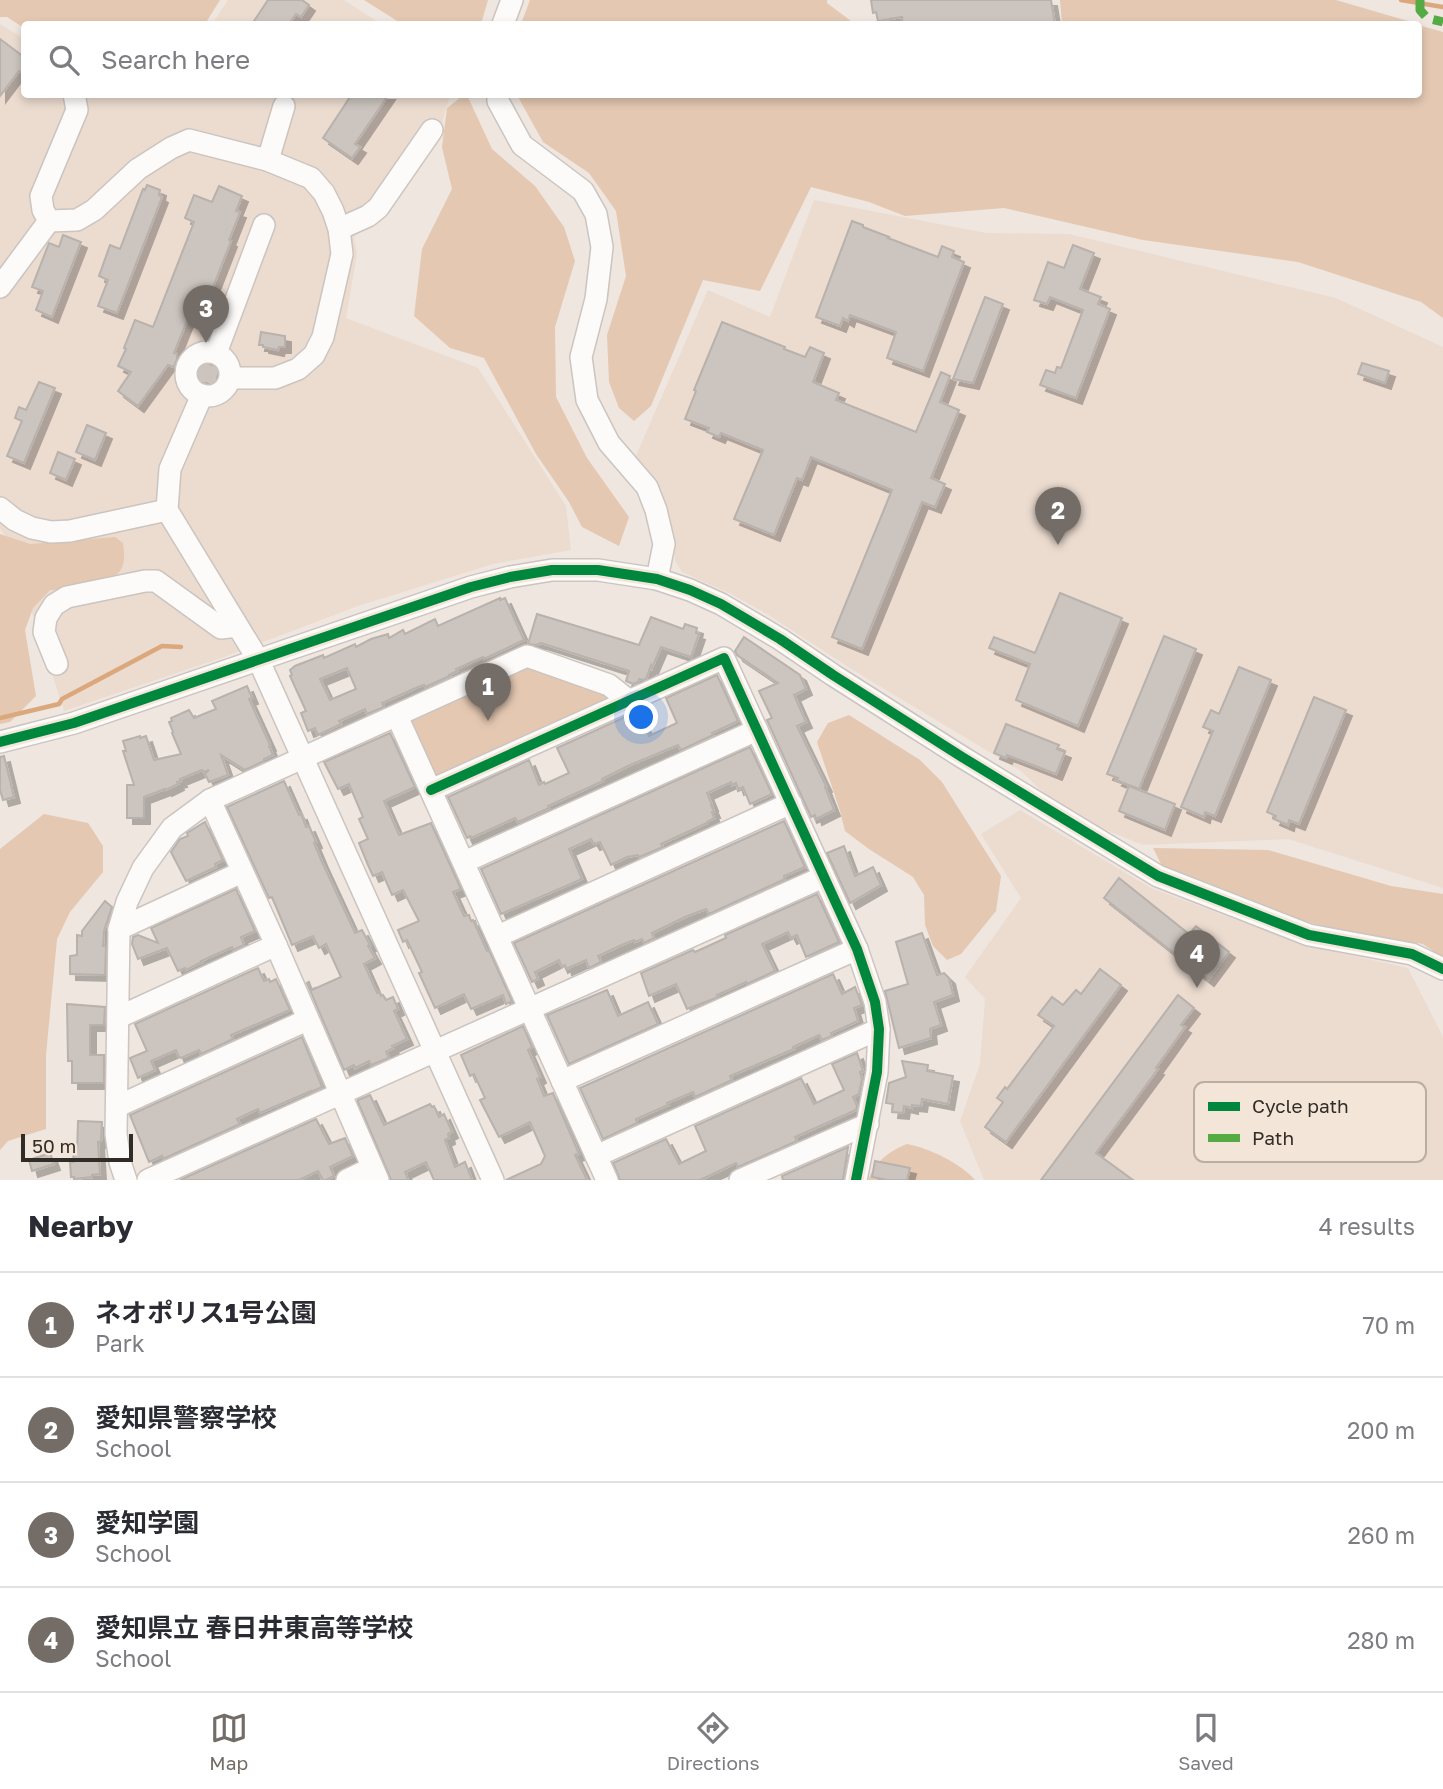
<!DOCTYPE html>
<html lang="en">
<head>
<meta charset="utf-8">
<style>
  body { margin:0; font-family:"Golos Text","Noto Sans JP",sans-serif; background:#f7f7f7; color:#2b2b33 }
  .scale { position:absolute; left:21px; bottom:18px; width:112px; box-sizing:border-box; padding-left:7px; border:4px solid #322c27; border-top:0; font-size:19px; line-height:24px; white-space:nowrap; color:#322c27; -webkit-text-stroke:5px #f4e5d9; paint-order:stroke }
  .you { position:absolute; left:642px; top:718px; width:24px; height:24px; margin:-18px; border:5px solid #fff; border-radius:50%; background:#1a73e8; box-shadow:0 0 0 10px #1a73e833 }
  .badge { display:grid; place-items:center; width:46px; height:46px; border-radius:50%; background:#746d67; color:#fff; font-size:23px; font-weight:700 }
  .pin { position:absolute; translate:-50% -58px; filter:drop-shadow(0 2px 4px #0008) }
  .pin::after { content:''; position:absolute; top:37px; width:24px; height:21px; background:inherit; clip-path:polygon(0 0,100% 0,50% 100%) }
  .list { margin:0; padding:0; list-style:none }
  h2 { display:flex; justify-content:space-between; align-items:center; height:91px; margin:0; padding:0 28px; font-size:30px }
  h2 small { font-size:23px; font-weight:400; color:#7c7c81 }
  .list li { display:grid; grid-template-columns:46px 1fr auto; gap:21px; align-items:center; box-sizing:border-box; height:105px; padding:0 28px; border-top:2px solid #e1e1e2 }
  .list b { display:block; font-size:26px; white-space:nowrap }
  .list p { margin:0; font-size:23px; white-space:nowrap; color:#7c7c81 }
  .list em { font-size:23px; font-style:normal; color:#7c7c81 }
  .icon { flex:none; width:38px; height:38px; fill:none; stroke:currentColor; stroke-width:2; stroke-linecap:round; stroke-linejoin:round }
  .map { position:relative; flex:none; width:1443px; height:1180px; overflow:hidden }
  .search { position:absolute; background:#fff; box-shadow:0 4px 10px #0003; left:21px; right:21px; top:21px; height:77px; display:flex; align-items:center; gap:18px; box-sizing:border-box; padding:0 24px; border-radius:7px; color:#7c7c81; font-size:26px }
  .sheet { height:511px; background:#fff }
  nav { display:flex; justify-content:space-around; align-items:center; box-sizing:border-box; height:98px; border-top:2px solid #e1e1e2; background:#fff; font-size:19px; color:#7c7c81 }
  nav a { display:grid; justify-items:center; gap:4px }
  nav .on { color:#746d67 }
  .map>svg:first-child { display:block }
  .built { fill:#ecdcd0 }
  .green { fill:#e4c8b2 }
  .lines { fill:none; stroke-linecap:round; stroke-linejoin:round }
  .stream { stroke:#dba77c; stroke-width:4.5 }
  .building { fill:#cbc4bf; stroke:#b8b1ac; stroke-width:2; fill-rule:evenodd; filter:url(#shadow) }
  .minor-casing { stroke:#cbc4bf; stroke-width:24 }
  .minor { stroke:#fcfbfa; stroke-width:21 }
  .quiet { stroke:#54ab44; stroke-width:9; stroke-dasharray:18 9; stroke-linecap:butt }
  .cycleway-casing { stroke:#f4e5d9; stroke-width:15 }
  .cycleway { stroke:#00873e; stroke-width:10 }
  .key { fill:#f4e5d9; stroke:#baaea4; stroke-width:2 }
  .key-label { font-size:19px; fill:#322c27 }
</style>
</head>
<body>
<div class="map">
<svg width="1443" height="1180" viewBox="0 0 1443 1180">
  <defs>
    <filter id="shadow"><feDropShadow dx="6" dy="6" stdDeviation="0" flood-color="#0004"/></filter>
  </defs>
  <rect width="100%" height="100%" fill="#eee6df"/>
  <!-- built -->
  <g class="built">
    <polygon points="228,0 344,0 381,24 212,24"/>
    <polygon points="0,24 24,39 24,94 450,95 440,130 381,217 354,237 357,254 346,318 478,368 566,506 571,550 493,564 358,606 224,657 64,711 30,606 16,549 0,529"/>
    <polygon points="814,200 986,233 1069,234 1336,298 1443,347 1443,888 1288,839 1143,845 1066,814 1021,771 856,672 767,614 731,594 682,572 675,560 672,530 666,505 651,478 635,458 708,290 770,317"/>
    <polygon points="1020,810 1151,888 1301,944 1408,968 1443,1037 1443,1180 984,1180 960,1121 980,1064 985,999 965,977 1021,898 981,834"/>
  </g>
  <!-- green -->
  <g class="green">
    <polygon points="0,0 220,0 205,24 24,24 24,28 7,17 0,17"/>
    <polygon points="364,0 488,0 481,24 402,24"/>
    <polygon points="530,0 827,0 827,3 855,24 521,24"/>
    <polygon points="1060,0 1336,0 1418,24 1062,24"/>
    <polygon points="1418,25 1443,32 1443,318 1421,302 1298,262 1143,240 1004,208 905,216 869,202 811,187 760,291 703,280 651,406 634,421 619,408 609,382 607,335 626,276 616,211 589,173 543,142 517,95 1418,94"/>
    <polygon points="465,94 467,95 492,149 535,186 564,227 575,261 555,327 556,397 587,458 629,517 619,546 582,527 569,502 536,454 484,358 450,348 414,316 422,249 452,189 442,147 447,108"/>
    <path d="M 0,534 L 30,544 L 115,537 L 123,543 C 124,552 126,563 120,571 C 110,585 66,590 50,590 L 33,608 L 25,630 L 36,696 L 10,722 L 0,724 Z"/>
    <polygon points="526,666 604,690 606,702 440,778 432,775 408,724 411,717"/>
    <polygon points="849,715 920,760 942,782 1001,876 996,911 961,954 947,960 933,946 925,925 924,895 913,877 869,849 845,831 840,811 817,742 828,723"/>
    <polygon points="44,814 88,823 103,846 103,872 70,912 57,939 46,1055 46,1129 8,1141 0,1150 0,849"/>
    <polygon points="1153,848 1268,850 1391,886 1443,894 1443,958 1423,944 1332,929 1272,911 1164,870"/>
    <path d="M 907,1144 C 929,1148 960,1163 975,1180 L 868,1180 C 876,1161 889,1151 907,1144 Z"/>
  </g>
  <g class="lines">
    <!-- stream -->
    <g class="stream">
      <polyline points="1401,0 1443,7"/>
      <polyline points="0,718 59,704 62,699 162,646 181,647"/>
    </g>
  </g>
  <!-- building -->
  <g class="building">
    <polygon points="268,0 302,0 309,5 301,17 296,14 289,24 252,24"/>
    <polygon points="871,0 1051,0 1055,24 903,24 902,17 878,21 876,12 873,13"/>
    <polygon points="0,39 24,57 24,75 19,71 0,96"/>
    <polygon points="352,94 389,94 355,144 360,147 352,158 323,138"/>
    <polygon points="147,185 160,190 159,195 162,197 117,313 98,306 108,280 99,276 110,245 120,249 143,189 145,190"/>
    <polygon points="219,186 242,196 236,211 240,212 229,240 231,241 206,305 195,301 174,353 177,354 177,359 174,367 168,365 138,406 118,391 131,372 118,366 126,349 124,348 135,320 153,327 194,222 185,218 194,195 212,202"/>
    <polygon points="852,221 863,225 863,227 889,237 888,238 938,257 942,246 954,251 952,257 964,262 923,371 887,358 896,332 850,315 848,321 843,318 840,326 816,317"/>
    <polygon points="63,235 81,242 52,317 36,310 43,291 32,287 49,243 59,247"/>
    <polygon points="1073,245 1094,253 1080,289 1101,297 1098,304 1110,309 1076,398 1040,385 1046,370 1055,373 1057,367 1061,368 1083,310 1050,297 1047,304 1034,300 1048,262 1064,268"/>
    <polygon points="985,297 1003,304 973,383 953,379"/>
    <polygon points="722,322 785,347 784,349 805,357 810,347 824,353 813,382 839,393 836,400 916,432 941,372 950,376 940,402 959,410 931,478 945,484 935,507 922,502 862,649 832,637 892,490 811,457 802,480 797,478 774,535 734,519 763,450 721,433 719,437 707,432 709,428 685,419 696,391 694,390"/>
    <polygon points="261,332 285,336 285,347 279,347 278,350 263,347 263,345 259,345"/>
    <polygon points="205,360 211,365 219,366 221,369 217,377 218,383 212,387 207,383 198,383 195,377 194,370 199,364"/>
    <polygon points="1362,363 1389,371 1385,383 1358,374"/>
    <polygon points="39,382 55,388 24,463 7,456 22,421 15,418 19,407 26,410"/>
    <polygon points="87,425 106,433 95,460 76,452"/>
    <polygon points="58,452 75,459 66,480 50,473"/>
    <polygon points="1060,593 1122,618 1078,726 1016,700 1030,664 989,648 994,637 1035,653"/>
    <path d="M 500,598 L 500,600 L 505,598 L 524,640 L 484,659 L 483,657 L 456,669 L 457,671 L 449,675 L 450,676 L 425,687 L 424,685 L 418,687 L 382,703 L 384,707 L 367,714 L 365,709 L 339,721 L 341,724 L 318,735 L 315,728 L 308,731 L 301,713 L 306,711 L 290,676 L 292,675 L 290,670 L 295,666 L 323,655 L 324,658 L 355,644 L 356,647 L 371,639 L 388,634 L 389,638 L 403,630 L 405,634 L 435,619 L 438,626 ZM 347,668 L 356,689 L 330,700 L 320,679 Z"/>
    <polygon points="537,614 639,645 651,617 683,629 685,624 697,628 696,633 699,634 691,657 661,647 652,668 651,665 646,679 643,680 639,679 638,682 633,684 626,681 629,671 541,643 536,645 528,644"/>
    <polygon points="1164,636 1196,649 1139,789 1116,780 1118,778 1107,774"/>
    <polygon points="744,637 800,675 806,689 794,695 806,722 797,726 826,786 825,787 834,810 816,819 815,815 811,817 767,720 772,718 759,691 778,683 737,655 735,651"/>
    <polygon points="1239,667 1271,680 1215,816 1205,812 1204,817 1181,807 1213,731 1203,727 1211,710 1219,714"/>
    <polygon points="717,675 738,721 712,733 713,735 681,750 678,745 630,765 602,779 603,781 548,806 549,808 518,822 515,818 471,838 470,836 467,838 448,797 529,760 539,785 544,782 545,784 569,773 557,748 638,711 649,736 677,723 666,698"/>
    <polygon points="247,686 252,698 249,699 270,745 269,746 273,755 264,759 264,761 245,770 221,755 228,775 209,782 205,774 209,770 204,772 202,770 180,779 181,781 177,782 178,784 166,790 165,789 144,797 144,818 127,818 127,785 134,785 123,751 126,751 123,741 140,736 140,738 146,736 154,760 181,754 172,733 173,732 169,722 172,721 171,718 189,710 194,718 216,709 212,701"/>
    <polygon points="1314,697 1346,710 1299,824 1289,820 1288,825 1274,819 1276,816 1267,812"/>
    <polygon points="1006,724 1059,745 1057,749 1065,752 1056,774 1007,755 1006,758 994,753"/>
    <polygon points="390,733 415,787 384,801 399,835 431,823 461,889 453,892 464,916 469,915 471,921 473,920 487,951 489,950 512,1001 506,1004 503,995 471,1009 464,994 435,1008 419,973 422,972 407,940 403,942 398,930 419,921 403,890 392,895 382,872 373,876 368,865 359,843 368,839 359,819 363,817 349,784 338,789 324,762"/>
    <polygon points="750,747 772,794 750,804 743,787 738,789 736,783 732,785 731,782 707,793 712,805 711,805 714,812 712,812 714,818 707,822 707,823 661,844 663,847 639,857 638,855 627,857 611,865 600,842 594,844 591,839 569,849 582,879 501,914 481,869"/>
    <polygon points="4,756 14,797 3,800 0,790 0,757"/>
    <polygon points="284,781 299,815 301,814 306,827 309,826 316,842 314,843 322,862 355,933 362,930 370,945 368,946 375,958 364,964 377,993 379,992 381,996 383,995 386,1000 393,997 398,1009 394,1011 407,1039 392,1046 393,1048 386,1052 389,1058 371,1065 369,1061 355,1068 354,1065 344,1070 307,983 309,982 312,990 341,977 326,944 319,948 313,936 292,945 272,897 269,898 227,807"/>
    <polygon points="1129,786 1175,804 1165,830 1119,811"/>
    <polygon points="784,821 805,867 784,876 785,879 709,914 706,909 685,917 652,933 654,938 644,943 642,939 635,942 634,940 624,944 598,956 601,962 589,968 586,960 566,969 565,965 562,967 559,960 535,972 538,979 532,982 514,943"/>
    <polygon points="205,822 223,860 215,864 216,867 186,881 171,852 180,839 188,836 187,833"/>
    <polygon points="844,846 855,876 873,867 881,885 850,903 827,853"/>
    <polygon points="1119,878 1189,934 1196,926 1229,952 1208,980 1104,898"/>
    <polygon points="236,889 255,931 241,937 244,945 233,950 232,947 201,961 202,962 186,970 185,968 178,971 167,948 138,959 132,944 133,937 138,935 158,943 151,928"/>
    <polygon points="817,894 839,942 806,957 797,935 791,938 788,932 762,944 775,971 747,984 746,982 717,995 718,997 716,998 687,1009 676,984 649,996 641,973 693,950 695,952 726,938 725,935"/>
    <polygon points="105,901 112,907 104,931 103,946 106,946 105,975 70,974 70,956 77,955 77,935 82,936 82,931"/>
    <polygon points="922,933 937,975 944,973 949,978 953,995 934,1002 941,1025 930,1029 931,1038 899,1048 885,991 908,984 896,942"/>
    <polygon points="258,968 264,981 269,979 270,982 276,979 290,1010 231,1035 233,1039 201,1054 199,1050 181,1058 179,1057 176,1050 151,1061 155,1070 138,1078 130,1058 147,1051 135,1024"/>
    <polygon points="1100,969 1121,985 1006,1142 985,1127 1003,1102 997,1098 1005,1087 1007,1089 1054,1026 1038,1015 1052,997 1063,1005 1076,990 1081,994"/>
    <polygon points="833,974 842,994 855,987 862,1005 854,1008 858,1021 831,1033 832,1036 822,1040 819,1035 793,1047 794,1049 730,1076 732,1080 695,1097 693,1092 667,1103 668,1105 636,1119 637,1123 603,1139 580,1088"/>
    <polygon points="607,990 618,1016 648,1002 658,1024 569,1064 547,1015"/>
    <polygon points="1178,995 1194,1008 1181,1025 1185,1027 1156,1068 1158,1069 1096,1153 1133,1180 1041,1180"/>
    <polygon points="67,1004 105,1007 104,1024 103,1025 90,1025 90,1055 104,1055 104,1083 72,1083 72,1061 68,1061"/>
    <polygon points="523,1026 532,1047 528,1050 540,1077 537,1079 544,1096 553,1093 579,1154 575,1155 587,1180 506,1180 541,1164 545,1156 530,1122 499,1137 480,1100 485,1098 474,1074 470,1076 461,1055"/>
    <polygon points="302,1037 322,1087 311,1092 311,1091 260,1113 258,1109 237,1119 240,1124 163,1159 162,1156 149,1162 130,1115"/>
    <polygon points="857,1053 863,1071 860,1072 862,1079 859,1094 853,1097 857,1106 856,1110 795,1137 797,1141 738,1167 736,1163 700,1180 620,1180 613,1163 666,1139 679,1164 706,1151 695,1126 801,1078 814,1104 844,1090 832,1064"/>
    <polygon points="902,1061 928,1065 927,1071 953,1076 948,1104 922,1099 921,1106 912,1105 912,1108 904,1106 903,1113 892,1112 893,1104 886,1103 889,1083 906,1077"/>
    <polygon points="370,1095 384,1125 430,1104 432,1107 434,1106 439,1117 444,1114 452,1132 448,1134 449,1138 445,1140 455,1167 465,1162 472,1180 434,1180 426,1162 405,1172 408,1180 391,1180 358,1102 358,1100"/>
    <polygon points="316,1119 329,1144 345,1138 353,1156 330,1167 334,1176 326,1180 323,1180 318,1171 299,1180 180,1180"/>
    <polygon points="78,1121 102,1122 101,1142 98,1142 100,1174 92,1175 92,1177 74,1179 74,1177 71,1177 70,1162 74,1162 73,1153 77,1153"/>
    <polygon points="848,1147 843,1180 783,1180 782,1176"/>
    <polygon points="50,1153 54,1164 32,1171 29,1160"/>
    <polygon points="875,1161 910,1168 907,1180 888,1180 872,1177"/>
  </g>
  <g class="lines">
    <defs>
      <g id="minor">
        <polyline points="503,24 512,0"/>
        <polyline points="74,94 77,110 41,196 43,210 49,221 77,220 94,210 138,169 171,148 189,140 267,160 311,178 324,193 333,211 339,229 342,254 323,337 314,355 298,369 275,378 230,378"/>
        <polyline points="498,94 498,101 522,145 583,191 596,214 602,247 596,299 581,357 587,400 609,443 647,487 656,510 664,544 657,579"/>
        <polyline points="268,160 284,106"/>
        <polyline points="339,229 368,216 378,208 432,130"/>
        <polyline points="0,287 49,221"/>
        <circle cx="208" cy="374" r="22"/>
        <polyline points="216,353 264,225"/>
        <polyline points="202,395 170,469 167,510 259,661 493,1180"/>
        <polyline points="0,508 15,520 32,528 51,532 70,531 167,510"/>
        <polyline points="57,664 44,632 46,618 54,605 67,597 145,581 156,581 221,628 237,626"/>
        <polyline points="397,716 607,1180"/>
        <polyline points="0,742 74,723 471,587 510,577 552,570 598,570 657,579 690,590 721,604 780,639 833,675 962,757 1158,876 1309,935 1412,954 1443,969"/>
        <polyline points="431,790 724,658 857,949 875,1002 879,1029 877,1072 856,1180"/>
        <polyline points="210,800 276,945 378,1180"/>
        <polyline points="464,862 757,730"/>
        <polyline points="119,929 242,872"/>
        <polyline points="498,936 791,803"/>
        <polyline points="119,1017 276,945"/>
        <polyline points="562,1081 857,949"/>
        <polyline points="118,1106 307,1020"/>
        <polyline points="596,1156 879,1029"/>
        <polyline points="126,1180 120,1162 116,1134 119,929 127,902 143,868 172,828 210,800 527,656 609,685 628,700"/>
        <polyline points="148,1180 823,877"/>
        <polyline points="347,1180 372,1168"/>
        <polyline points="740,1180 868,1124"/>
      </g>
    </defs>
    <!-- minor casing -->
    <use href="#minor" class="minor-casing"/>
    <!-- minor -->
    <use href="#minor" class="minor"/>
    <!-- quiet -->
    <polyline class="quiet" points="1420,0 1420,10 1427,18 1443,22"/>
    <defs>
      <g id="cycleway">
        <polyline points="0,742 74,723 471,587 510,577 552,570 598,570 657,579 690,590 721,604 780,639 833,675 962,757 1158,876 1309,935 1412,954 1443,969"/>
        <polyline points="431,790 724,658 857,949 875,1002 879,1029 877,1072 856,1180"/>
      </g>
    </defs>
    <!-- cycleway casing -->
    <use href="#cycleway" class="cycleway-casing"/>
    <!-- cycleway -->
    <use href="#cycleway" class="cycleway"/>
  </g>
  <!-- legend -->
  <rect x="1194" y="1082" width="232" height="80" rx="10" class="key"/>
  <rect x="1208" y="1102" width="32" height="9" fill="#00873e"/>
  <rect x="1208" y="1134" width="32" height="8" fill="#54ab44"/>
  <g class="key-label">
    <text x="1252" y="1113">Cycle path</text>
    <text x="1252" y="1145">Path</text>
  </g>
</svg>
<div class="scale">50 m</div>
<div class="you"></div>
<div class="pin badge" style="left:488px;top:721px">1</div>
<div class="pin badge" style="left:1058px;top:545px">2</div>
<div class="pin badge" style="left:206px;top:343px">3</div>
<div class="pin badge" style="left:1197px;top:988px">4</div>
<div class="search"><svg class="icon" aria-label="search" viewBox="0 0 24 24"><circle cx="10" cy="10" r="6"/><path d="M15 15l6 6"/></svg>Search here</div>
</div>
<section class="sheet">
<h2>Nearby<small>4 results</small></h2>
<ul class="list">
<li><span class="badge">1</span><div><b>ネオポリス1号公園</b><p>Park</p></div><em>70 m</em></li>
<li><span class="badge">2</span><div><b>愛知県警察学校</b><p>School</p></div><em>200 m</em></li>
<li><span class="badge">3</span><div><b>愛知学園</b><p>School</p></div><em>260 m</em></li>
<li><span class="badge">4</span><div><b>愛知県立 春日井東高等学校</b><p>School</p></div><em>280 m</em></li>
</ul>
</section>
<nav>
<a class="on"><svg class="icon" aria-label="map" viewBox="0 0 24 24"><path d="M3 6l6-2 6 2 6-2v14l-6 2-6-2-6 2zM9 4v14M15 6v14"/></svg>Map</a>
<a><svg class="icon" aria-label="directions" viewBox="0 0 24 24"><path d="M12 3l9 9-9 9-9-9zM9 14v-3h6M13 9l2 2-2 2"/></svg>Directions</a>
<a><svg class="icon" aria-label="saved" viewBox="0 0 24 24"><path d="M7 4h10v16l-5-4-5 4z"/></svg>Saved</a>
</nav>
</body>
</html>
